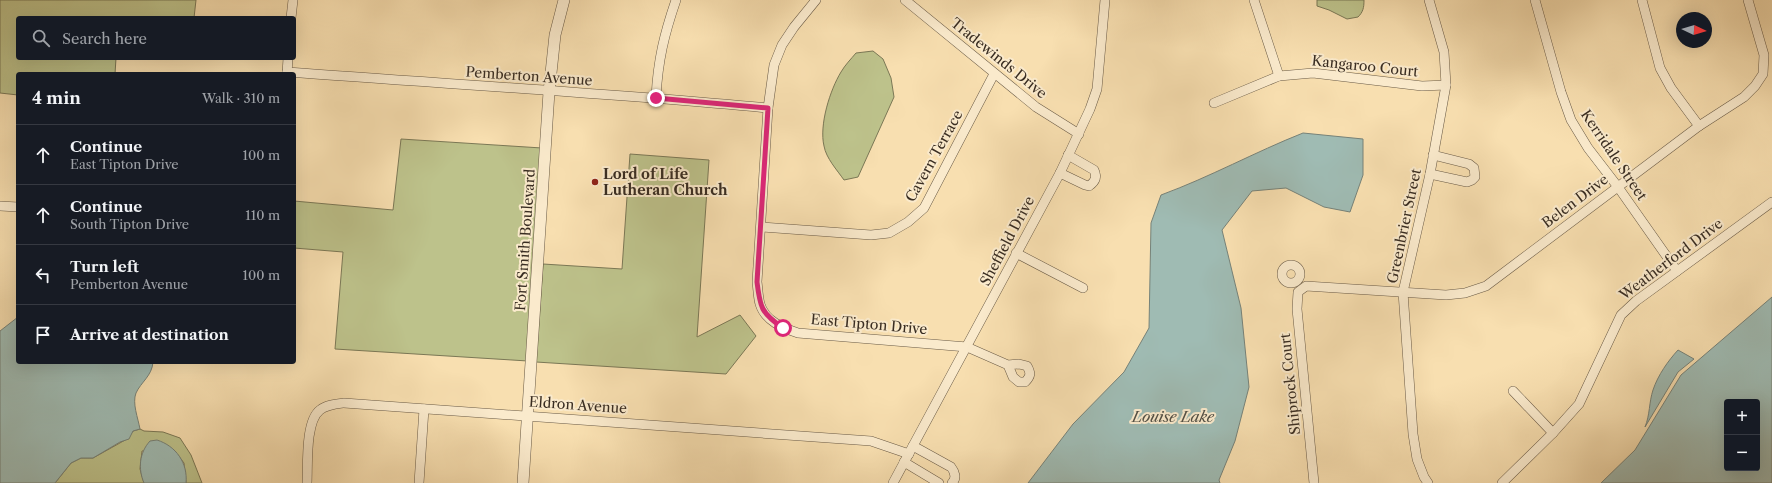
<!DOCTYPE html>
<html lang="en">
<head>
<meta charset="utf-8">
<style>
  body { margin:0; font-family:"Libre Caslon Text",serif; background:#20242c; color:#f1f3f6 }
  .controls { position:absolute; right:12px; bottom:12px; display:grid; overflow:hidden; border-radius:4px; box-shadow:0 4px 16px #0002 }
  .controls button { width:36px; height:36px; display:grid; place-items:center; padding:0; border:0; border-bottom:1px solid #363941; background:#171b24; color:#f1f3f6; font:20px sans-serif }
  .compass { position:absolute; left:1676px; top:12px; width:36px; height:36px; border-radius:50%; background:#171b24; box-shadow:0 4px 16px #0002; rotate:94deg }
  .stop { position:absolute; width:12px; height:12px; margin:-9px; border:3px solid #db2777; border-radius:50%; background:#fff }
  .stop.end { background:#db2777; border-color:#fff; box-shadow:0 1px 4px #0008 }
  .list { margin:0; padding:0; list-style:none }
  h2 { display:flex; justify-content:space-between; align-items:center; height:52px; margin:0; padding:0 16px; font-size:17px }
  h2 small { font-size:13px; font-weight:400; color:#9ea1a6 }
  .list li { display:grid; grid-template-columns:26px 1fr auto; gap:12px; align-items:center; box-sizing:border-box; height:60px; padding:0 16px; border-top:1px solid #363941 }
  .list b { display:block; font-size:15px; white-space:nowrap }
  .list p { margin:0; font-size:13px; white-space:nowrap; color:#9ea1a6 }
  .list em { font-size:13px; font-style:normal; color:#9ea1a6 }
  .icon { flex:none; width:22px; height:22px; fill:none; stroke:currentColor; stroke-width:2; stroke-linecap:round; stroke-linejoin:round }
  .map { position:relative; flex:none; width:1772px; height:483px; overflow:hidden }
  .search { position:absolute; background:#171b24; box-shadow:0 4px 16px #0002; left:16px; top:16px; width:280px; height:44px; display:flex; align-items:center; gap:10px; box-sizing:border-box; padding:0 14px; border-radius:4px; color:#9ea1a6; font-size:15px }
  .panel { position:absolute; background:#171b24; box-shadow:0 4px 16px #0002; left:16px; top:72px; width:280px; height:292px; border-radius:4px }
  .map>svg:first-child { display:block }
  .green { fill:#bdc28b; stroke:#7b7856 }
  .water { fill:#9fbbb3; stroke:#768279; fill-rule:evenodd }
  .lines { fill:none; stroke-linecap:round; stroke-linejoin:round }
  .minor-casing { stroke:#695a46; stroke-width:10 }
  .tertiary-casing { stroke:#695a46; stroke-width:12 }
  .minor { stroke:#faeacc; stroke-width:9 }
  .tertiary { stroke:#faeacc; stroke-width:11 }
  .route { stroke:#db2777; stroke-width:5 }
  .poi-dot { fill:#8f2418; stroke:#faeacc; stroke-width:1.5 }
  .labels { text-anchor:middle; stroke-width:4; stroke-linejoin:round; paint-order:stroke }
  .street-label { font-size:14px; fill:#392d22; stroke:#faeacc }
  .poi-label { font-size:14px; font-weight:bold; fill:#392d22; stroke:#faeacc; text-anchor:start }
  .water-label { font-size:15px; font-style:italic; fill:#525046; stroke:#faeacc }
</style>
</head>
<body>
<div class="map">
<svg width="1772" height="483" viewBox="0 0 1772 483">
  <rect width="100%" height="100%" fill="#f8dfb0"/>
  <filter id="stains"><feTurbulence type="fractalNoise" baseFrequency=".005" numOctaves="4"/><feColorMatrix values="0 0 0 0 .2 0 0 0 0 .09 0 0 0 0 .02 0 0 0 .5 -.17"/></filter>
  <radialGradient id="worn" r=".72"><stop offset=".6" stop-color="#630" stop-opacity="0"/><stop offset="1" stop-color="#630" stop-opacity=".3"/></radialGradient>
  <!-- green -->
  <g class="green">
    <polygon points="0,0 196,0 194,18 18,18 18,58 116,58 115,74 18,74 18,95 0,93"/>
    <path d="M 1317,0 L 1364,0 C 1364,8 1363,12 1358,17 L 1347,19 L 1329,10 L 1317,6 Z"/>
    <path d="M 873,51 L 883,59 L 891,78 L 894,97 L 858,177 L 844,180 C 837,170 826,158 824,146 C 819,125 830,90 841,72 C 845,65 851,59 856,53 Z"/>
    <polygon points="401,139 542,148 528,361 335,349 343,252 294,248 294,201 393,210"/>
    <polygon points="630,154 709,160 697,337 740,315 756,336 726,374 536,362 543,264 622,269"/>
    <polygon points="140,429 144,431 163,432 180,438 191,455 202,483 186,483 184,463 173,449 142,451 140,469 144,483 55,483 71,463 81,458 93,458 127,439 133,431"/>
  </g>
  <!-- water -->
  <g class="water">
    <path d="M 1303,133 L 1363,139 L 1363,175 L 1350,212 L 1324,207 L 1286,188 L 1252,191 L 1222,230 L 1241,308 L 1249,387 L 1235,441 L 1219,480 L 1220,483 L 1028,483 L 1073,424 L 1124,372 L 1149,328 L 1151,223 L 1161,195 C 1210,177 1255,152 1303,133 Z"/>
    <path d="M 1772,297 L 1772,483 L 1601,483 L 1635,450 L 1681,375 ZM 1727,402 L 1757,402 L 1757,468 L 1727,468 Z"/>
    <path d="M 18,317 L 18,362 L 153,362 C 152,376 141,382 136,393 C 132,403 138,418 140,429 L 133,431 L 129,439 L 120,442 L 93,458 L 81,458 L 71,463 L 55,483 L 0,483 L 0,331 Z"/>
    <path d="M 1678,350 L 1694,359 L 1678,372 L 1645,427 C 1650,415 1649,402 1653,390 C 1658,375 1668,361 1678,350 Z"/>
    <path d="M 157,440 C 176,446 188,463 186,483 L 144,483 C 138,469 139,453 150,441 Z"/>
  </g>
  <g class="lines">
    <defs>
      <g id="minor">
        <path d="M 816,0 L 794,27 L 782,45 L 774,65 L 768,108 L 757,282 C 758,289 758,297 760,304 C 765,321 783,328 798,333 L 967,347 L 1008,365 L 1013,377 L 1019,382 L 1025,382 C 1031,376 1031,373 1027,366 L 1019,364 L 1008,365"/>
        <polyline points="905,0 1036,107 1079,134"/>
        <polyline points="1254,0 1279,76"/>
        <polyline points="1535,0 1561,92 1571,120 1588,148 1618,187 1677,271"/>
        <polyline points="1642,0 1660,68 1671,88 1699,126"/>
        <polyline points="291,18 293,0"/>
        <path d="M 287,72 C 447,84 608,93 768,108"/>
        <polyline points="287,74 288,58"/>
        <path d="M 656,97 C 658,60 664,35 676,0"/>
        <polyline points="1214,103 1279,76 1313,73 1422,86 1446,85"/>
        <path d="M 1060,173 L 1085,185 L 1089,186 C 1096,181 1097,177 1094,170 L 1068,155"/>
        <polyline points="1430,174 1467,182 1472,180 1475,177 1474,168 1469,164 1433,155"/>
        <polyline points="0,206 18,207"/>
        <polyline points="761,227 871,235 889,233 908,222 924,208 994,74"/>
        <polyline points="1016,253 1083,288"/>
        <circle cx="1291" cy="274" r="9"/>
        <polyline points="1513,391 1553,433"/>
        <path d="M 913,446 L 951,467 C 955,472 957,478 952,483"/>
        <polyline points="904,462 939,483"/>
        <path d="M 307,483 C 308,466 305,421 320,410 C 326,405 336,404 344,403 L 871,441 L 909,454"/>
        <polyline points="419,483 424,409"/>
        <polyline points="893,483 1060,173 1090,109 1097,89 1105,0"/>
        <polyline points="1314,483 1297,309 1298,292 1306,286 1446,295 1465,293 1486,286 1699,126 1744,97 1755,86 1763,74 1764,55 1748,0"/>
        <polyline points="1428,483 1424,477 1417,459 1413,434 1403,292 1430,174 1446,85 1444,52 1429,0"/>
        <polyline points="1502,483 1553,433 1579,404 1621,315 1636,301 1772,202"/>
      </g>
      <polyline id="tertiary" points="523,483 549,92 555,35 564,0"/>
    </defs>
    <!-- minor casing -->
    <use href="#minor" class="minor-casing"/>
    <!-- tertiary casing -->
    <use href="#tertiary" class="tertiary-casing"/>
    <!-- minor -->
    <use href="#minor" class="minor"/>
    <!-- tertiary -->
    <use href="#tertiary" class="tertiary"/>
  </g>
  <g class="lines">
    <!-- route -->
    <path class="route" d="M 656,98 L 768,108 L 757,282 C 760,307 761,313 783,328"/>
  </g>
  <!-- markers -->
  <circle class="poi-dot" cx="595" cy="182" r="4"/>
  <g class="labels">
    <!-- street labels -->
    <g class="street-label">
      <text transform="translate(999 58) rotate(39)" y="5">Tradewinds Drive</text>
      <text transform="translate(1365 66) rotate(6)" y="5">Kangaroo Court</text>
      <text transform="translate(529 76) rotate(4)" y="5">Pemberton Avenue</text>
      <text transform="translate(1614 155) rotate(56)" y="5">Kerridale Street</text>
      <text transform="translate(934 156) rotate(-61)" y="5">Cavern Terrace</text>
      <text transform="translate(1575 201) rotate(-37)" y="5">Belen Drive</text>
      <text transform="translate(1404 226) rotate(-78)" y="5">Greenbrier Street</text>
      <text transform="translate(525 240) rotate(-86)" y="5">Fort Smith Boulevard</text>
      <text transform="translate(1007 241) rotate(-62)" y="5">Sheffield Drive</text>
      <text transform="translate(1671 259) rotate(-37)" y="5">Weatherford Drive</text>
      <text transform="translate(869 324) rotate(5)" y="5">East Tipton Drive</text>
      <text transform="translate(1290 384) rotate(-96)" y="5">Shiprock Court</text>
      <text transform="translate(578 405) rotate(4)" y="5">Eldron Avenue</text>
    </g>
    <!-- poi labels -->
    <g class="poi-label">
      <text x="603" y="179">Lord of Life<tspan x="603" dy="16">Lutheran Church</tspan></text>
    </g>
    <!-- water labels -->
    <g class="water-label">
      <text x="1173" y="422">Louise Lake</text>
    </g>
  </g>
  <rect width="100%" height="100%" filter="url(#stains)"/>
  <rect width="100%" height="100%" fill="url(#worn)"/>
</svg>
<div class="controls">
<button>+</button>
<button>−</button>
</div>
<svg class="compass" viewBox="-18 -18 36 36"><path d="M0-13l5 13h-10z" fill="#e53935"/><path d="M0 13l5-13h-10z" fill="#9ea1a6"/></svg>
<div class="stop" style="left:783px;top:328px"></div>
<div class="stop end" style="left:656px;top:98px"></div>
<div class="search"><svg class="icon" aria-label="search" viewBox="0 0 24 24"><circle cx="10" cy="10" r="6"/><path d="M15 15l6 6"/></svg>Search here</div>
<section class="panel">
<h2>4 min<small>Walk · 310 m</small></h2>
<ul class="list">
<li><svg class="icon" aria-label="ahead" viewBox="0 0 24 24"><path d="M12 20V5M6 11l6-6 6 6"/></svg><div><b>Continue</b><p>East Tipton Drive</p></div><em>100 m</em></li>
<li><svg class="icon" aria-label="ahead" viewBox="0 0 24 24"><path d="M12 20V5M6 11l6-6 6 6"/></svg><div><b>Continue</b><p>South Tipton Drive</p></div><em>110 m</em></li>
<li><svg class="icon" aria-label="left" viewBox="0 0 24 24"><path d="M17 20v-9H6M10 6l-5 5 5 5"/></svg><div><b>Turn left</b><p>Pemberton Avenue</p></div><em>100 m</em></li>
<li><svg class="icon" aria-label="arrive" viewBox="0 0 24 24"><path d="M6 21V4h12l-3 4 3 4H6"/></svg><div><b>Arrive at destination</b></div></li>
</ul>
</section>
</div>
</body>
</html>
